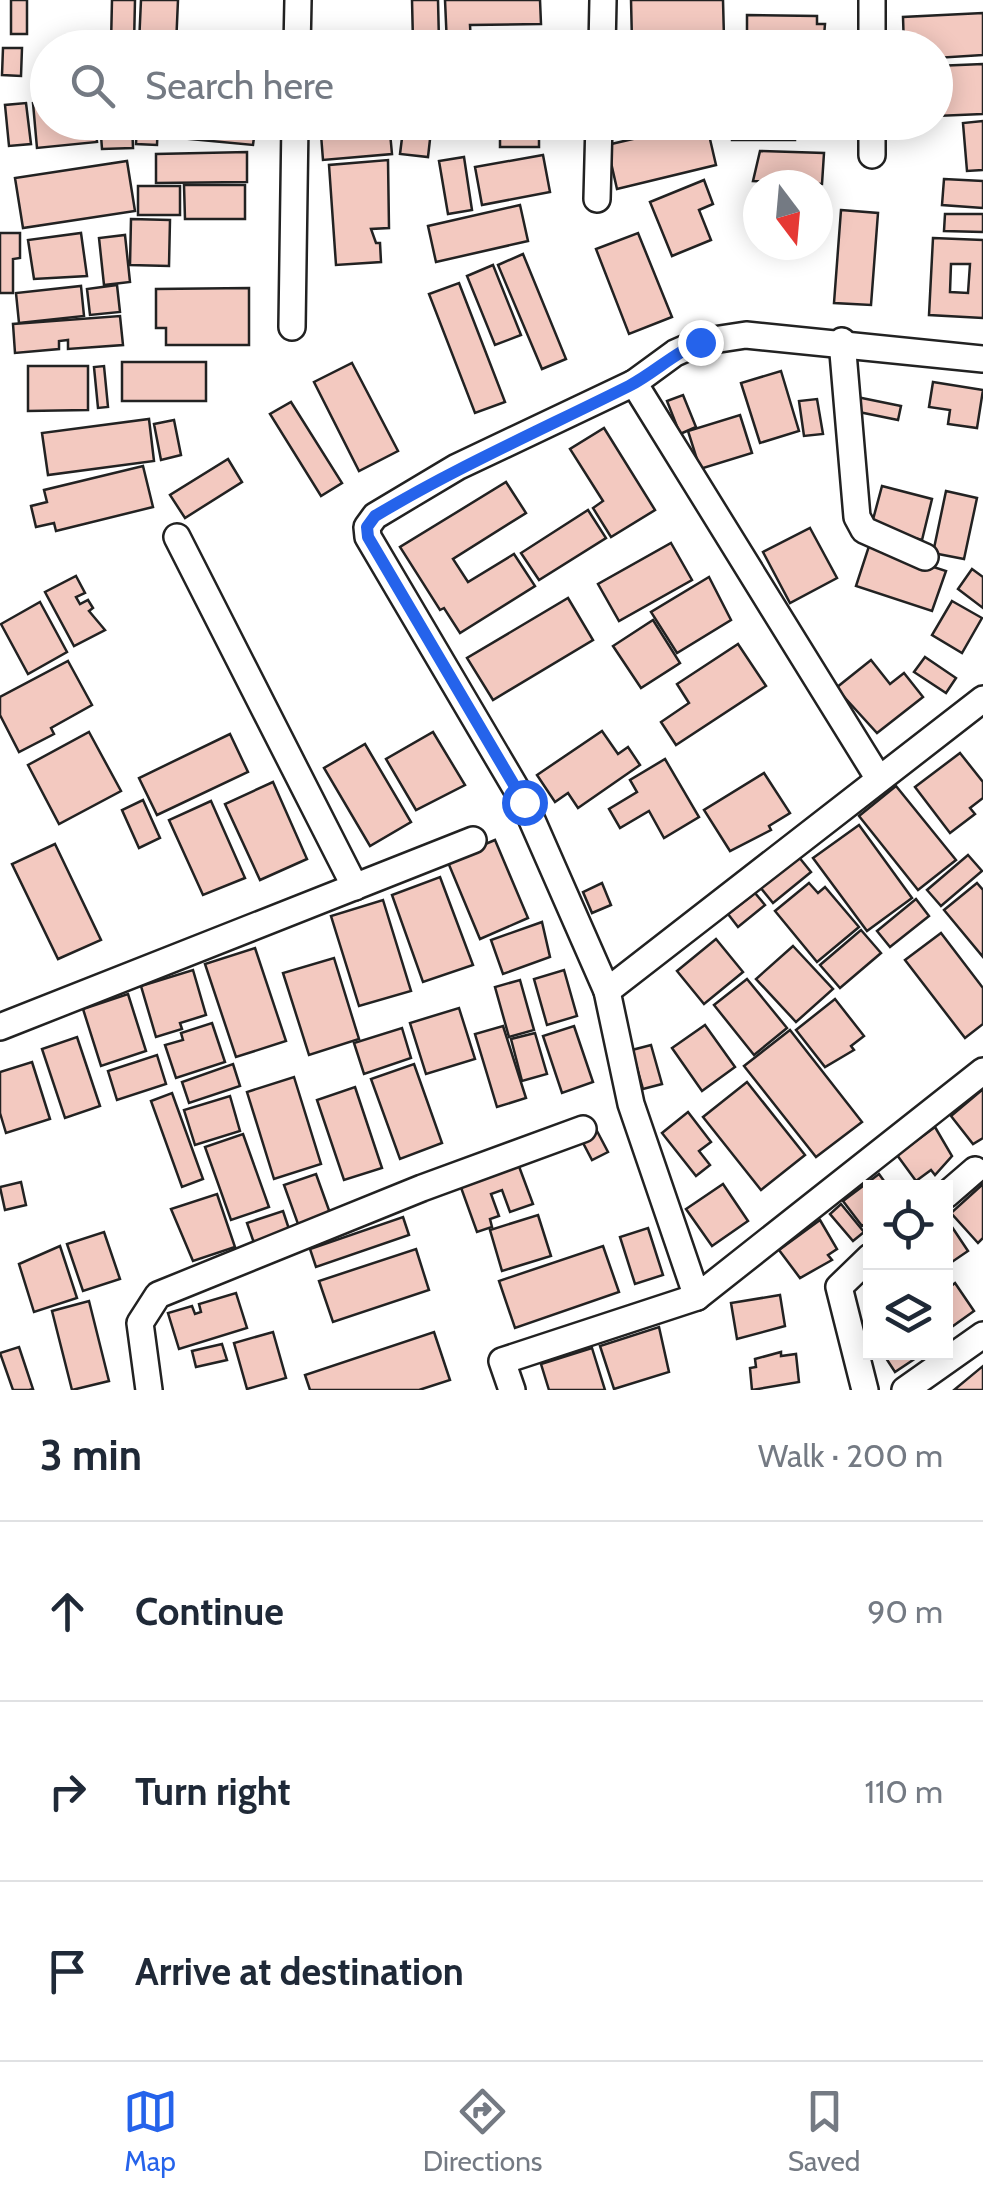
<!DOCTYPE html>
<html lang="en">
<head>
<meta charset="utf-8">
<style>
  body { margin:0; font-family:Cabin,sans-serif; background:#f2f2f3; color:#1f2937 }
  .controls { position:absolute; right:30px; bottom:30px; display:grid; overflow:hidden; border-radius:0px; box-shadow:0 5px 25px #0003 }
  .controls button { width:90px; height:90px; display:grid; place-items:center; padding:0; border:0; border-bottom:2px solid #e0e1e3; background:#fff; color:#1f2937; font:50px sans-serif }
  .compass { position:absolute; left:743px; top:170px; width:90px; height:90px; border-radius:50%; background:#fff; box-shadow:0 5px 25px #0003; rotate:164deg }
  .stop { position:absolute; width:30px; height:30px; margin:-22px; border:8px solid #2563eb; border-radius:50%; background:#fff }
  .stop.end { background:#2563eb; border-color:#fff; box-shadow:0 2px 10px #0008 }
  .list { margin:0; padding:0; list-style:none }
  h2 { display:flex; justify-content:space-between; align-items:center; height:130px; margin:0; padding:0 40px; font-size:42px }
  h2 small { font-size:32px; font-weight:400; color:#747a83 }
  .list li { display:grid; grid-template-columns:65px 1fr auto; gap:30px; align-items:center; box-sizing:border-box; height:180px; padding:0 40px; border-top:2px solid #e0e1e3 }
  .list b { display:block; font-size:38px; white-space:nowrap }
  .list em { font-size:32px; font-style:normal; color:#747a83 }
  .icon { flex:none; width:55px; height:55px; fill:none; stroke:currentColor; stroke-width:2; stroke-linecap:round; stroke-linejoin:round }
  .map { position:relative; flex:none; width:983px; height:1390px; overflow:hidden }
  .search { position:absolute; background:#fff; box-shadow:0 5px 25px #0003; left:30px; right:30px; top:30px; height:110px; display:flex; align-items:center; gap:25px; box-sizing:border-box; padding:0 35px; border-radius:55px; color:#747a83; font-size:38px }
  .sheet { height:670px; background:#fff }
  nav { display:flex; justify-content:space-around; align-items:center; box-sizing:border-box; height:140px; border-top:2px solid #e0e1e3; background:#fff; font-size:28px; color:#747a83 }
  nav a { display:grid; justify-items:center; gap:5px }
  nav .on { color:#2563eb }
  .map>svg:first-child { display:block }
  .building { fill:#f3c9c0; stroke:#222; stroke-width:2.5; fill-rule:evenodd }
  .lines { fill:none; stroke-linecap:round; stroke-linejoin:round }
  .minor-casing { stroke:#222; stroke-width:30 }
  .minor { stroke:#fff; stroke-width:25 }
  .route { stroke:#2563eb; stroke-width:12 }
</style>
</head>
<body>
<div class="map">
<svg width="983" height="1390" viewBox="0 0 983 1390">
  <rect width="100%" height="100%" fill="#fff"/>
  <!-- building -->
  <g class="building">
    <rect x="11" y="0" width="16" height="34"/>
    <polygon points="112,0 135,0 134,44 111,44"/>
    <polygon points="141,0 178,0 176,46 139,44"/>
    <polygon points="412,0 438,0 439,42 413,42"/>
    <polygon points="445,0 540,0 541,24 470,25 471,44 447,45"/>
    <polygon points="631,0 723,0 724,39 632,42"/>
    <polygon points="983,13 983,55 936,58 936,48 904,48 903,17"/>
    <polygon points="747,15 817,16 817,24 825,24 824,36 813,36 813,44 747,43"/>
    <polygon points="3,48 22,48 21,76 2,75"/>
    <polygon points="983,64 983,114 936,116 936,66"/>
    <polygon points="48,101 48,122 95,122 97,142 37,148 33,103"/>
    <polygon points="26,103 31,144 9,146 5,105"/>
    <polygon points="983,121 983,170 967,171 963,123"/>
    <polygon points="100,122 132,122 133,148 102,149"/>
    <polygon points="137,122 158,122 157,145 136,144"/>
    <polygon points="160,122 256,122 253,145 159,136"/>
    <polygon points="320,122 389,122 392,154 323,160"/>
    <polygon points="404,122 432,122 428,157 400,154"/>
    <polygon points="459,122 539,122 539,147 500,147 500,133 459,133"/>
    <polygon points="706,122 716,165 617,189 607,145"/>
    <polygon points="732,122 815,122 815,129 795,129 795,140 732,140"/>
    <polygon points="760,151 824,153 822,184 753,181"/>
    <polygon points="247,152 247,182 156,183 156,154"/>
    <polygon points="543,155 550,192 482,205 475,167"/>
    <polygon points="464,157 472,210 448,214 439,161"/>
    <polygon points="388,160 389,228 371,229 376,243 380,243 381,262 336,265 329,165"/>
    <polygon points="127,161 135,211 23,228 15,178"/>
    <polygon points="944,179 983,181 983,208 942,205"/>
    <polygon points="704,180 713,204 699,210 711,240 672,256 650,202"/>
    <polygon points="184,185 245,185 245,219 185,219"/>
    <rect x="138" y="186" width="42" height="29"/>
    <polygon points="520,205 528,241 436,262 428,226"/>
    <polygon points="841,210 878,213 871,305 834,303"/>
    <polygon points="945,214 983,214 983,232 944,231"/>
    <polygon points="131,219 170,220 169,266 130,265"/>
    <polygon points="0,233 20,233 20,258 13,259 13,293 0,293"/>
    <polygon points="81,233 87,276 34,279 28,240"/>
    <polygon points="638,233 672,317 629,334 596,249"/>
    <polygon points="125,235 130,282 104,285 99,238"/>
    <path d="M 933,238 L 983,240 L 983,318 L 929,315 ZM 951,264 L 970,264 L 968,293 L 950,292 Z"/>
    <polygon points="523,254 566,359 542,369 498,265"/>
    <polygon points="493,265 521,335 495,345 467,276"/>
    <polygon points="459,283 505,402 475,413 429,294"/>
    <polygon points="117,285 120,312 90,315 87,289"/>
    <polygon points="81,286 84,316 19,323 16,293"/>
    <polygon points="249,288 249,345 166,345 166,328 156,328 156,289"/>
    <polygon points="120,316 123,345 68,349 68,340 59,341 59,349 15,353 13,324"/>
    <rect x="122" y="362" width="84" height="39"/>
    <polygon points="352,363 398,451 359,471 314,382"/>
    <polygon points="28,366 88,366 88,410 28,411"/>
    <polygon points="104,366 108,407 98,408 94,367"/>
    <polygon points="781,371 799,431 760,443 741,383"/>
    <polygon points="933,382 983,390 977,428 948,424 950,410 929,407"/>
    <polygon points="683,395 696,427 680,434 667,401"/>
    <polygon points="852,396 901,406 898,420 849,410"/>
    <polygon points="817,399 823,434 804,436 799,401"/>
    <polygon points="291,402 342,483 321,496 270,414"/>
    <polygon points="740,415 752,453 700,469 688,431"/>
    <polygon points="149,419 154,461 48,475 42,433"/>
    <polygon points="174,420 181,455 161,460 154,424"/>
    <polygon points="604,428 655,510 611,537 593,508 603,501 570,449"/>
    <polygon points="228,459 242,482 185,518 170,495"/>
    <polygon points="143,466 153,507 56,531 54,523 36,527 31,506 47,502 44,490"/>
    <polygon points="506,482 526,513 453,559 468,582 514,554 535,586 460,633 444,608 440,610 400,547"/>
    <polygon points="882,486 932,499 922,540 871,527"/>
    <polygon points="946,491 977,498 964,559 933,553"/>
    <polygon points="588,510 606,538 539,580 521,553"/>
    <polygon points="810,528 837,578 790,603 763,552"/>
    <polygon points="671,543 692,580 619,621 598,584"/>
    <polygon points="869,546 946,571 932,611 856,586"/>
    <polygon points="972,569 983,577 983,608 958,589"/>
    <polygon points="76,576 85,593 76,597 80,604 88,600 93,608 89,611 105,630 74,646 45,592"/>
    <polygon points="709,577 731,620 677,653 651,612"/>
    <polygon points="568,598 593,640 493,700 467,658"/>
    <polygon points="952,601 982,618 962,653 932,635"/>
    <polygon points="40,602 67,652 28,674 1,624"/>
    <polygon points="653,620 680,663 641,688 613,646"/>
    <polygon points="738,644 766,686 676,745 661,722 689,703 677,684"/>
    <polygon points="925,657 956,678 946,693 914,672"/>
    <polygon points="871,660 890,684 904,673 923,697 877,733 836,688"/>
    <polygon points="68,661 92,705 51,728 54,734 19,752 0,715 0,697"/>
    <polygon points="602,731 618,754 628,747 640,765 578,808 568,793 555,802 537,775"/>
    <polygon points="89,732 121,791 59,824 28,765"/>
    <polygon points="433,732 465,785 416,810 386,759"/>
    <polygon points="230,734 248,772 157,815 139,778"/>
    <polygon points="365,744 411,822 370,846 324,768"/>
    <polygon points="960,753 983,782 983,798 970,808 975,814 950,833 915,787"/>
    <polygon points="665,759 699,817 664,838 649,811 620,828 609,809 637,792 630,780"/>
    <polygon points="764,773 790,813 769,826 771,830 730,851 704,810"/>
    <polygon points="273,782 307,859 260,880 225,804"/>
    <polygon points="896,786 956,860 918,890 859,816"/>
    <polygon points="143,800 160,838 139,848 122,810"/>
    <polygon points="211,801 245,878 203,895 169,820"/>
    <polygon points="859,825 912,898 867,931 813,858"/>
    <polygon points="495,840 528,918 480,939 447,860"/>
    <polygon points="55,844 101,940 58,959 12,864"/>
    <polygon points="968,855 982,871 941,906 927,890"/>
    <polygon points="798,856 811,872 773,903 760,887"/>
    <polygon points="440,877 473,965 423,982 392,895"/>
    <polygon points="602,883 611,905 592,913 583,892"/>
    <polygon points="809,883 818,893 825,887 859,927 817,962 775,911"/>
    <polygon points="977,883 983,890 983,957 944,910"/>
    <polygon points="755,893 765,905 738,927 728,914"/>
    <polygon points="916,899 929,916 890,947 877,931"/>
    <polygon points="383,900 411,991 359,1006 331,916"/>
    <polygon points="542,922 550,957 503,974 491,940"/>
    <polygon points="861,930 881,953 840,988 820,965"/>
    <polygon points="941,933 983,988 983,1024 965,1038 905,960"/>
    <polygon points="716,939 743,972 704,1004 677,971"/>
    <polygon points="793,946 833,989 796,1022 756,979"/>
    <polygon points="255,948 286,1041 236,1057 205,964"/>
    <polygon points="334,958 359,1039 309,1055 283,973"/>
    <polygon points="193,970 206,1015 180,1023 182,1029 156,1037 141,986"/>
    <polygon points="564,970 577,1016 547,1025 534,979"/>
    <polygon points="747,979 787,1028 754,1055 714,1005"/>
    <polygon points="520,980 534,1030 509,1037 495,987"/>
    <polygon points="128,994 146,1051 101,1066 83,1009"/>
    <polygon points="835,999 864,1036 851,1046 854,1050 825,1067 796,1030"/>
    <polygon points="459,1008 475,1059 426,1074 410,1023"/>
    <polygon points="212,1023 225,1062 176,1078 165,1045 183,1040 181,1033"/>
    <polygon points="705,1025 735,1067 702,1091 672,1048"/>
    <polygon points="503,1026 526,1098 497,1107 475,1034"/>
    <polygon points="574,1026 593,1082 562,1093 543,1036"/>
    <polygon points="402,1028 411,1058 364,1074 354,1043"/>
    <polygon points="790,1030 862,1122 816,1157 744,1066"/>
    <polygon points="535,1033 547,1074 522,1081 511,1039"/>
    <polygon points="77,1037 100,1106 65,1118 42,1049"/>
    <polygon points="651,1045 662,1084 643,1089 632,1050"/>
    <polygon points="157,1055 166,1084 117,1100 108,1071"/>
    <polygon points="32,1062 50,1119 6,1133 0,1113 0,1072"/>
    <polygon points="233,1064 240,1086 189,1103 182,1082"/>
    <polygon points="414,1064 442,1143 400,1159 371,1079"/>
    <polygon points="294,1077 321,1164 274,1179 247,1092"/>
    <polygon points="747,1082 805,1155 761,1190 703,1117"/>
    <polygon points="355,1087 382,1168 344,1180 317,1100"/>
    <polygon points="983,1089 983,1138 973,1144 951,1116"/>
    <polygon points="172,1093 203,1179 182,1187 151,1101"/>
    <polygon points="230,1096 240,1131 195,1145 184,1110"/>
    <polygon points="688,1112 711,1142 699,1151 710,1165 696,1176 662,1133"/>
    <polygon points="935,1127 952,1156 935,1175 931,1170 916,1181 897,1155"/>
    <polygon points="597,1131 608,1152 592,1160 581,1139"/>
    <polygon points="243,1134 269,1207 231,1220 205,1147"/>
    <polygon points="517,1161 533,1204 510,1212 502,1190 491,1194 499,1216 490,1219 492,1227 477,1232 459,1182"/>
    <polygon points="316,1174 330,1213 298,1224 284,1185"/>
    <polygon points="879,1174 889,1188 870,1188 870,1220 862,1226 843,1201"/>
    <polygon points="21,1182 26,1205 5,1210 0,1187"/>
    <polygon points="723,1184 748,1221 712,1246 686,1209"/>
    <polygon points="983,1184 983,1238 978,1243 951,1213"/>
    <polygon points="217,1194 235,1247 193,1261 171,1209"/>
    <polygon points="841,1204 864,1232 853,1241 830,1214"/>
    <polygon points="283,1211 290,1232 254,1243 247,1223"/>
    <polygon points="538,1215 551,1256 502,1271 490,1230"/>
    <polygon points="403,1217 409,1235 316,1267 310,1249"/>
    <polygon points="946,1218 968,1251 946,1266"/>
    <polygon points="820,1220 837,1249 828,1255 832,1260 800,1278 779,1250"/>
    <polygon points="648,1228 663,1275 635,1284 620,1237"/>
    <polygon points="104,1232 120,1279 83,1291 67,1244"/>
    <polygon points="60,1246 77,1298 34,1312 19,1264"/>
    <polygon points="603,1246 619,1292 515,1328 499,1281"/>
    <polygon points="416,1249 429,1290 333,1322 319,1281"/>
    <polygon points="955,1283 974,1311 946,1331 946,1290"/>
    <polygon points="236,1293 247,1328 179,1349 168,1313 192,1306 195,1314 201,1312 199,1304"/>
    <polygon points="780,1295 785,1326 737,1339 731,1303"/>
    <polygon points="89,1301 109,1381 72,1390 52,1311"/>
    <polygon points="659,1327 669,1372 614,1389 600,1346"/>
    <polygon points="273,1332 286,1378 247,1389 234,1343"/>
    <polygon points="434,1332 450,1380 419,1390 310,1390 305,1375"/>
    <polygon points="222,1344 227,1360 196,1367 192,1351"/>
    <polygon points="19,1347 33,1389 29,1390 13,1390 0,1353"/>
    <polygon points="592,1348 605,1390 549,1390 541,1364"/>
    <polygon points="781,1352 781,1356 796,1354 799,1382 752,1390 750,1368 756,1367 755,1359"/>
    <polygon points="882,1352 925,1352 895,1372"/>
    <polygon points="983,1366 983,1390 954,1390"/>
  </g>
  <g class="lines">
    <defs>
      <g id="minor">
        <polyline points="872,0 872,48"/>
        <polyline points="297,48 298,0"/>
        <polyline points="602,48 603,0"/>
        <polyline points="872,122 872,155"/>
        <polyline points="597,199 599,122"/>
        <polyline points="292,327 295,122"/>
        <polyline points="842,341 857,517 864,530 925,557"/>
        <polyline points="634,383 879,779"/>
        <polyline points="177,537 355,887"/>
        <polyline points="983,699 607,991 631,1104 697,1297 983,1071"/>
        <polyline points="607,991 524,802 368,537 367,527 375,516 457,467 634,383 675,353 700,342 746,335 983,359"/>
        <polyline points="0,1027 473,840"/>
        <polyline points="946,1195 975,1170"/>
        <polyline points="149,1390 140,1323 158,1295 422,1188 583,1129"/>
        <polyline points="512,1390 502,1361 697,1297"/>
        <polyline points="865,1390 839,1287 870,1257"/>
        <polyline points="905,1390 983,1335"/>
      </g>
    </defs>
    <!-- minor casing -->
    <use href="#minor" class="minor-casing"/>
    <!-- minor -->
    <use href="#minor" class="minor"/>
  </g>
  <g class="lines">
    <!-- route -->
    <path class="route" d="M 524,802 L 368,537 L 367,527 L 375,516 C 457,467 543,429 629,386 C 654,373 674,353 700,342"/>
  </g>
</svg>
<div class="controls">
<button><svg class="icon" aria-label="locate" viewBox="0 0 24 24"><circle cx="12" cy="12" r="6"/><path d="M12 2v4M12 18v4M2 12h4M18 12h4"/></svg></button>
<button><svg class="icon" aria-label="layers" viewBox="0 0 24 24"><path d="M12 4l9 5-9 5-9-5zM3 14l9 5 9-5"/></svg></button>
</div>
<svg class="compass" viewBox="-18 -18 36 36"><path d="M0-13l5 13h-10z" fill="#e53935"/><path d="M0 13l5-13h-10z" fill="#747a83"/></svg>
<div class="stop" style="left:524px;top:802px"></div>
<div class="stop end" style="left:700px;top:342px"></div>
<div class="search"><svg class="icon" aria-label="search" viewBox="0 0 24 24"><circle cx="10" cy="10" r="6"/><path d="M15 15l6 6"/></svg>Search here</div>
</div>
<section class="sheet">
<h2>3 min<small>Walk · 200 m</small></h2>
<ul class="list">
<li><svg class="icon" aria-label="ahead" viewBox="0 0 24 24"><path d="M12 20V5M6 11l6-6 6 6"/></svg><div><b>Continue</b></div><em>90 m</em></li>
<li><svg class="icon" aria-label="right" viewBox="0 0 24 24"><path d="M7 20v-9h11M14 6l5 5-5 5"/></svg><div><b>Turn right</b></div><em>110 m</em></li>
<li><svg class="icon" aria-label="arrive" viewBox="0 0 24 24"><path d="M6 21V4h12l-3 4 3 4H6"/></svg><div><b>Arrive at destination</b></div></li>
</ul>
</section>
<nav>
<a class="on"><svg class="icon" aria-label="map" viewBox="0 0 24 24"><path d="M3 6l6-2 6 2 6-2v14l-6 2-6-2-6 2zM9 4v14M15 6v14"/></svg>Map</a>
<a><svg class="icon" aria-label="directions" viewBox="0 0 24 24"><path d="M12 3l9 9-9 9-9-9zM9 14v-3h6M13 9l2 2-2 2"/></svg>Directions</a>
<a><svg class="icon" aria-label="saved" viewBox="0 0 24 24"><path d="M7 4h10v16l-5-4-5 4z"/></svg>Saved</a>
</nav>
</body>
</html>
